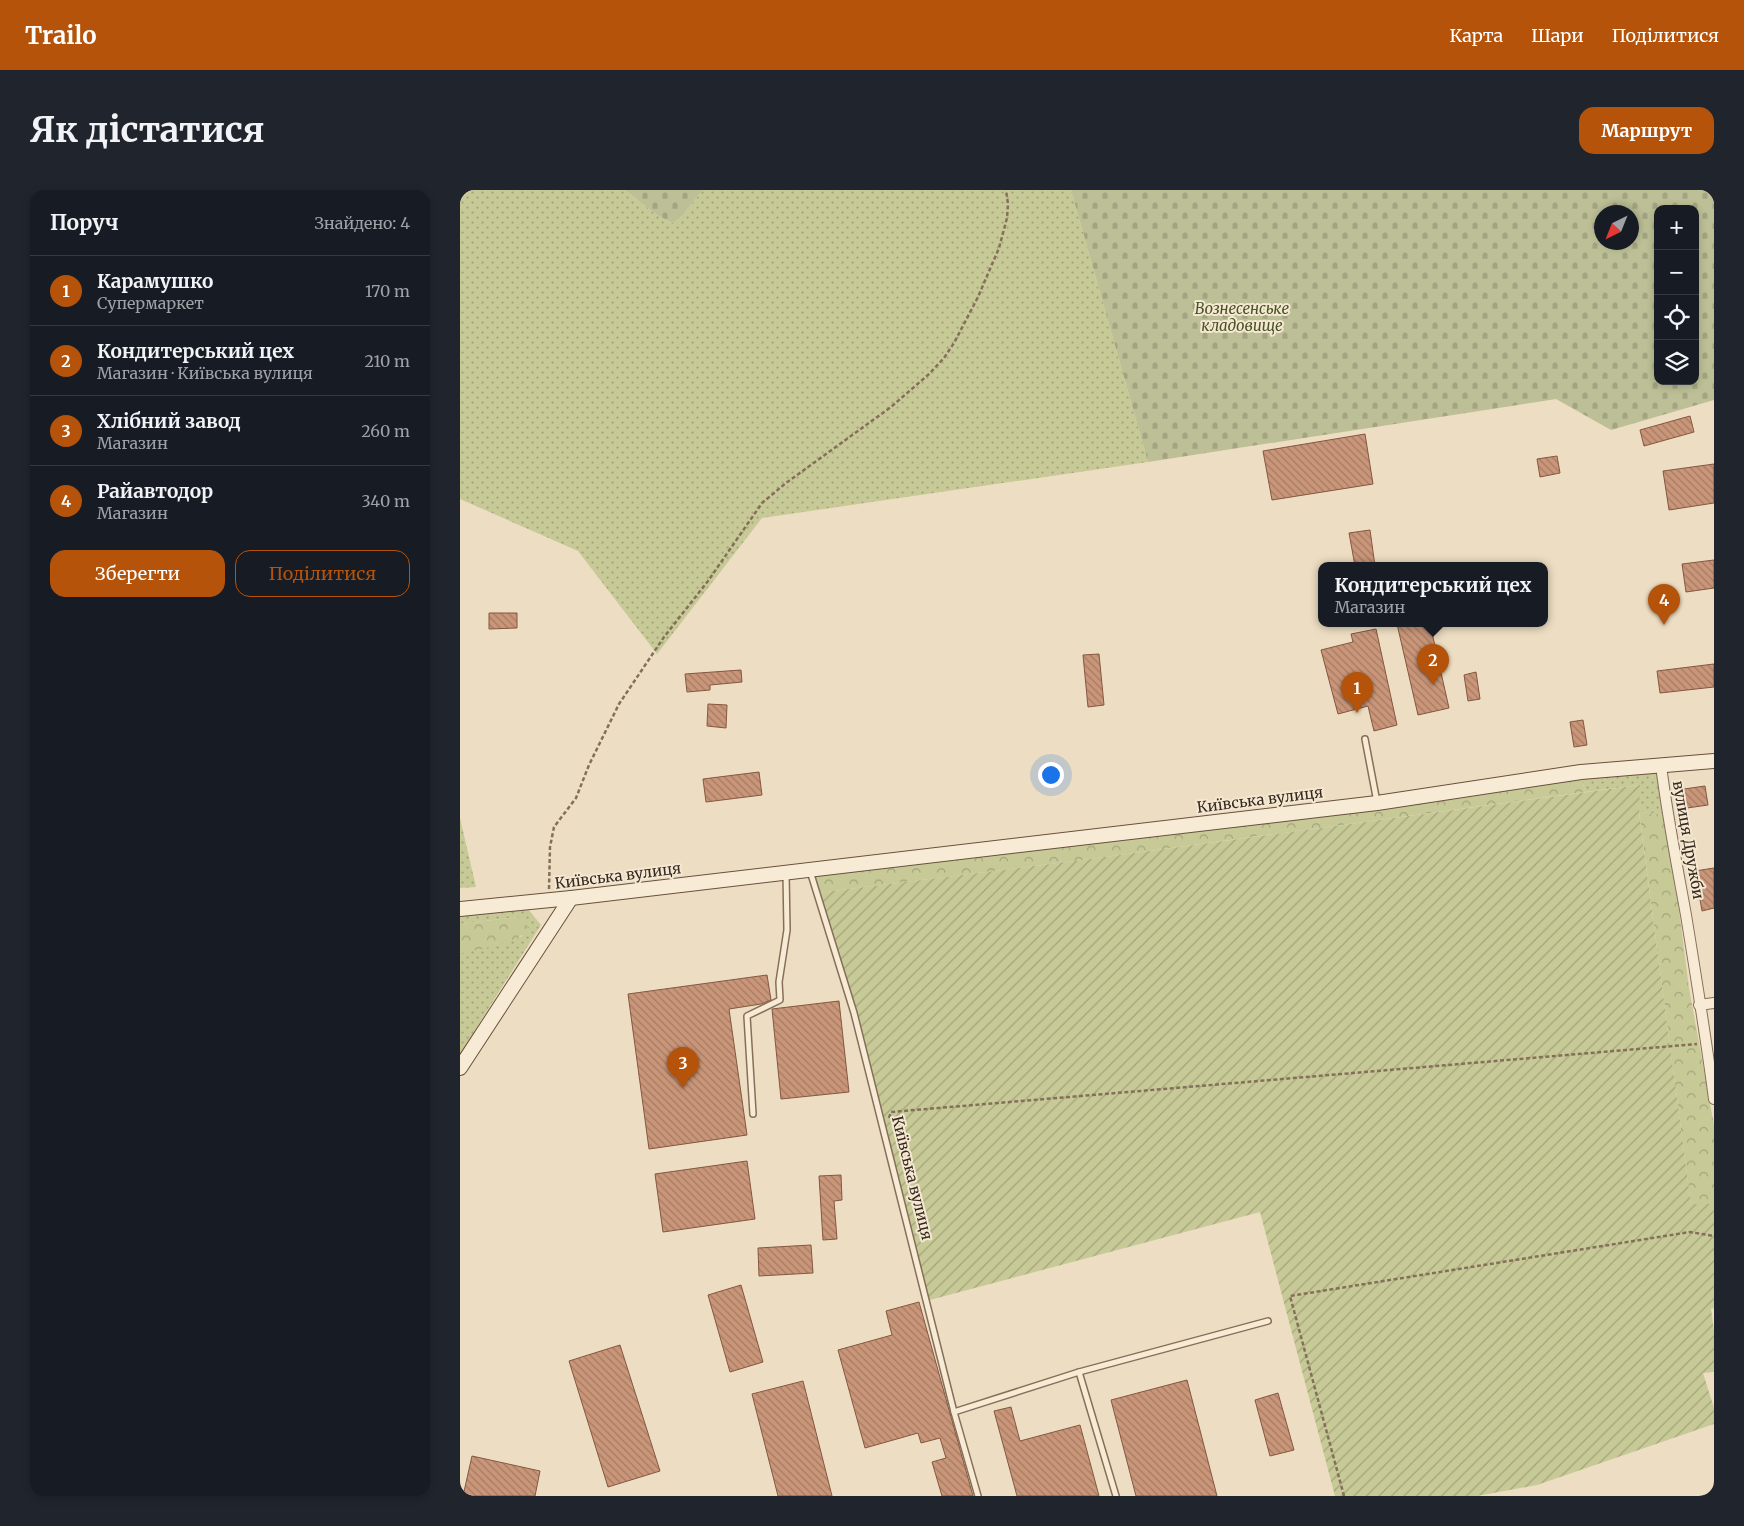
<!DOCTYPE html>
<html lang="uk">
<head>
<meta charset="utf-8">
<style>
  body { margin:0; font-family:Merriweather,serif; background:#20242c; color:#f1f3f6 }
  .controls { position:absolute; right:15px; top:15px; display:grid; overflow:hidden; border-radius:10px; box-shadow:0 2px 8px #0003 }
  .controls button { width:45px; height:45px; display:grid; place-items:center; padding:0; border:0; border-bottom:1px solid #363941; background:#171b24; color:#f1f3f6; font:25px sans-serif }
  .compass { position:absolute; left:1134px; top:15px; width:45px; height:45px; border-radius:50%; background:#171b24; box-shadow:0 2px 8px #0003; rotate:223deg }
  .you { position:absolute; left:590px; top:584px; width:18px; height:18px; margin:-12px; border:4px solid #fff; border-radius:50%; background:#1a73e8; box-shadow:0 0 0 8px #1a73e833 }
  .badge { display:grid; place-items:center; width:32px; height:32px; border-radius:50%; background:#b45309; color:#fff; font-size:16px; font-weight:700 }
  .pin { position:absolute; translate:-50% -41px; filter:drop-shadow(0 1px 2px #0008) }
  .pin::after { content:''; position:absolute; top:26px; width:18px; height:15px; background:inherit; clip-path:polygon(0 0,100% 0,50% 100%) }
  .popup { position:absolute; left:858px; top:372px; width:230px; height:65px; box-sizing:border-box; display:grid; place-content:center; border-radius:10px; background:#171b24; filter:drop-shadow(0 1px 4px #0005); font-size:16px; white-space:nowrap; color:#9ea1a6 }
  .popup b { font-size:19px; color:#f1f3f6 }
  .popup::after { content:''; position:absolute; left:50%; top:100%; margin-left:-10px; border:10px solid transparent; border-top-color:#171b24 }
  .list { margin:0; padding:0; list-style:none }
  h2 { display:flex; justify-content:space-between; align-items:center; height:65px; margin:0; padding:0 20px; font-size:21px }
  h2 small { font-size:16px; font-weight:400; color:#9ea1a6 }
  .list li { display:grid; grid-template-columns:32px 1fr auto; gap:15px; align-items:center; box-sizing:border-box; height:70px; padding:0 20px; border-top:1px solid #363941 }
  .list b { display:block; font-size:19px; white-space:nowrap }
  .list p { margin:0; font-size:16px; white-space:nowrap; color:#9ea1a6 }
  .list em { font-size:16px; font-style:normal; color:#9ea1a6 }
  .actions { display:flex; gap:10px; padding:15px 20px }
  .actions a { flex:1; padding:11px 0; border:1px solid #b45309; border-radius:15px; text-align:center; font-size:18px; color:#b45309 }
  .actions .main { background:#b45309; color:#fff }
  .icon { flex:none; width:28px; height:28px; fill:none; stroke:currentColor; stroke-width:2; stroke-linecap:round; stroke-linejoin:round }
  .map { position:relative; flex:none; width:1254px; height:1306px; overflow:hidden; border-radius:15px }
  header { display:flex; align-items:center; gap:30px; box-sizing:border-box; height:70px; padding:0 25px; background:#b45309; color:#fff }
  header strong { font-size:24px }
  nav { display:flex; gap:28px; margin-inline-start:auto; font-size:18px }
  .intro { display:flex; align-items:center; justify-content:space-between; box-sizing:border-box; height:120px; padding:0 30px }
  h1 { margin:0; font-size:35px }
  .button { padding:12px 22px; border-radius:15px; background:#b45309; color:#fff; font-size:18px; font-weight:700 }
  main { display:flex; gap:30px; padding:0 30px }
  aside { flex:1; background:#171b24; border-radius:15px; box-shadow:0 2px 8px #0003 }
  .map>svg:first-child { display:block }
  .grass { fill:url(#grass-dots) }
  .forest { fill:url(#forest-crowns) }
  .cemetery { fill:url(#cemetery-stones); fill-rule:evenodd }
  .garden { fill:url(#garden-furrows) }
  .building { fill:url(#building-back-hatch); stroke:#845740 }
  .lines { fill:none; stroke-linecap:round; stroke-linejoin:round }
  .service-casing { stroke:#866f5a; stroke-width:8 }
  .minor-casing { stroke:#866f5a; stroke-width:12 }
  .secondary-casing { stroke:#68503d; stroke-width:16 }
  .path { stroke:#866f5a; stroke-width:2.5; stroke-dasharray:4 2.5; stroke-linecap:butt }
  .service { stroke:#f8ebd5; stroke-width:5 }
  .minor { stroke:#f8ebd5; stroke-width:10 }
  .secondary { stroke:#f8ebd5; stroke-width:14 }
  .labels { text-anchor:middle; stroke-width:4; stroke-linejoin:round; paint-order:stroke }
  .park-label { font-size:15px; font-style:italic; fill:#495225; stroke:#f4e8d2 }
  .street-label { font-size:15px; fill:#36281e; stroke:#f4e8d2 }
</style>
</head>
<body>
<header>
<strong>Trailo</strong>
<nav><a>Карта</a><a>Шари</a><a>Поділитися</a></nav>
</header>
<div class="intro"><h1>Як дістатися</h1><a class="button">Маршрут</a></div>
<main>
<aside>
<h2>Поруч<small>Знайдено: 4</small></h2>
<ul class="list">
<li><span class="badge">1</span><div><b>Карамушко</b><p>Супермаркет</p></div><em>170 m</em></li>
<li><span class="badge">2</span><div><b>Кондитерський цех</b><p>Магазин · Київська вулиця</p></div><em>210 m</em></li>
<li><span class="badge">3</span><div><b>Хлібний завод</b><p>Магазин</p></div><em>260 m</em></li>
<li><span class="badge">4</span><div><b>Райавтодор</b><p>Магазин</p></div><em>340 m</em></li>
</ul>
<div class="actions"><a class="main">Зберегти</a><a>Поділитися</a></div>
</aside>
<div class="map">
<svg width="1254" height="1306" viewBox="0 0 1254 1306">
  <defs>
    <pattern id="grass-dots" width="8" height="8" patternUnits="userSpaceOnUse" patternTransform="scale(1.25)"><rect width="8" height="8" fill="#c7ca97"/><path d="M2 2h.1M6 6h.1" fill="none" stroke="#a2a47b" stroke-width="1.8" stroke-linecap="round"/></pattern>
    <pattern id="forest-crowns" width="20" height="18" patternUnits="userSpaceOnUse" patternTransform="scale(1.25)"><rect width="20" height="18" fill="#c7ca97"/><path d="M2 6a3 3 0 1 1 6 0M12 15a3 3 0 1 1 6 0" fill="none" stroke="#a2a47b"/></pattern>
    <pattern id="cemetery-stones" width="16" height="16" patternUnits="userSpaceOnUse" patternTransform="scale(1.25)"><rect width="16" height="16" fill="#bdbf96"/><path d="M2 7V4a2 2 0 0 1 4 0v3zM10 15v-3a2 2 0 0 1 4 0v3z" fill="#a3a481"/></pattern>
    <pattern id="garden-furrows" width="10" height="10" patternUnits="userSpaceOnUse" patternTransform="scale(1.25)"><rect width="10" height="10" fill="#c7ca97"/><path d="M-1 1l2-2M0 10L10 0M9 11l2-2" fill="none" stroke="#a2a47b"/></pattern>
    <pattern id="building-back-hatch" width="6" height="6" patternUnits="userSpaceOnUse" patternTransform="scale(1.25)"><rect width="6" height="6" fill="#ca9679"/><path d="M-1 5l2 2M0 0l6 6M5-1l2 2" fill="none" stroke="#a57a63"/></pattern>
  </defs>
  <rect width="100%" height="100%" fill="#edddc2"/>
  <!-- grass -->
  <g class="grass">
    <polygon points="0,0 165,0 197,25 212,33 219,29 243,0 611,0 688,272 302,328 197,464 118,361 0,309"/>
    <polygon points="1201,575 1207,625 1179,622 1179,595 1125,602 1121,582"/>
    <polygon points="0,628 16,697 0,698"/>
    <polygon points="68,719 81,735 0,864 0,763 43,753 62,746 58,727 0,734 0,726"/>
  </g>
  <!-- forest -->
  <g class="forest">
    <polygon points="1121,582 1125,602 630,669 357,703 349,680"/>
    <polygon points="1179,622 1207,625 1229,798 1254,935 1254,1014 1231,1015"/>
    <path d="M 58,727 L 65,729 L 68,739 C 60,753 16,760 0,763 L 0,734 Z"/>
  </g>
  <!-- cemetery -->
  <g class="cemetery">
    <polygon points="165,0 243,0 219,29 212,33 197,25"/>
    <path d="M 611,0 L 1254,0 L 1254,210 L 1151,240 L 1096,209 L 688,272 ZM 1198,19 L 1235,19 L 1235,191 L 1198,191 ZM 1142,22 L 1172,22 L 1172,52 L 1142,52 Z"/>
  </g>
  <!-- garden -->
  <polygon class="garden" points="1180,595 1179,623 1231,1014 1254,1014 1254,1118 1251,1119 1254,1141 1254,1182 1243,1183 1254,1218 1254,1234 1077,1295 1017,1306 875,1306 800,1022 466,1111 394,823 357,703 630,669"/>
  <!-- building -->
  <g class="building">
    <polygon points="1230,226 1234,242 1184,256 1180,240"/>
    <polygon points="905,244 913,294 812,310 803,261"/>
    <polygon points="1097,266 1100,283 1080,287 1077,269"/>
    <polygon points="1254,274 1254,313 1209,320 1203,281"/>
    <polygon points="910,340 915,376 895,376 889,343"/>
    <polygon points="1254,370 1254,398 1226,402 1222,374"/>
    <polygon points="29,423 57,423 57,438 29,439"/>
    <polygon points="937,434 970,434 989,518 958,525"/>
    <polygon points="916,439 937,535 914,541 908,516 878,524 861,460 893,452 891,444"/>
    <polygon points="639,464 644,515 628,517 623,465"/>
    <polygon points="1254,474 1254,497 1200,503 1197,481"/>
    <polygon points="281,480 282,492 250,495 250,500 227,502 225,484"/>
    <polygon points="1016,482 1020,509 1008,511 1004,485"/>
    <polygon points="248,514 267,515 266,538 247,536"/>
    <polygon points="1123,530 1127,555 1114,557 1110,532"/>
    <polygon points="299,582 302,605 246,612 243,589"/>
    <polygon points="1245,596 1248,615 1227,618 1224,599"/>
    <polygon points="1254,678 1254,718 1242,721 1235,681"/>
    <polygon points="307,785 311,810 301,814 269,819 287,945 189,959 168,804"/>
    <polygon points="379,811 389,902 321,909 312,819"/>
    <polygon points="287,971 295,1029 203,1042 195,984"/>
    <polygon points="381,985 382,1010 374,1011 377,1049 363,1050 359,986"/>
    <polygon points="351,1055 353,1083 299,1086 298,1058"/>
    <polygon points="281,1095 303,1172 270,1182 248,1105"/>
    <polygon points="459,1112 496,1245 513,1306 482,1306 472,1272 486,1268 480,1248 461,1253 458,1243 405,1258 378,1160 432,1145 426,1121"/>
    <polygon points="160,1155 200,1281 148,1297 109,1171"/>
    <polygon points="727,1190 757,1306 676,1306 651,1210"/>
    <polygon points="343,1191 372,1306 318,1306 292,1204"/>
    <polygon points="818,1203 834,1260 810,1266 795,1210"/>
    <polygon points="551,1217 560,1251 620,1235 639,1306 557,1306 534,1221"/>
    <polygon points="12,1266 80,1281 75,1306 3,1306"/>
  </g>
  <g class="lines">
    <defs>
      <g id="service">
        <polyline points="905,549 917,612"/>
        <polyline points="350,681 394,823 494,1222 518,1306"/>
        <polyline points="293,924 287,826 320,810 319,792 327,740 326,683"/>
        <polyline points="619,1182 656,1306"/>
        <polyline points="494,1222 619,1182 808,1131"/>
      </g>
      <g id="minor">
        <path d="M 1201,575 C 1207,625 1217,675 1226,725 C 1236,786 1246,848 1254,909"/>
        <polyline points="1239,815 1254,813"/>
      </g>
      <g id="secondary">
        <polyline points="0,719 111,708 917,613 1121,582 1254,571"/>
        <polyline points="0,878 111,708"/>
      </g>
    </defs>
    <!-- service casing -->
    <use href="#service" class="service-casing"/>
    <!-- minor casing -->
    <use href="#minor" class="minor-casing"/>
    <!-- secondary casing -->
    <use href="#secondary" class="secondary-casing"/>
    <!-- path -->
    <g class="path">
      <polyline points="89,699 90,657 94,637 116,608 129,575 159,514 204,447 248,391 302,313 326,293 431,217 469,184 484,168 494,153 518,107 539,58 547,28 548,14 546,0"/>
      <polyline points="429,928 431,922 1237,854"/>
      <polyline points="884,1306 830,1106 1230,1042 1254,1046"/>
    </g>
    <!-- service -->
    <use href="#service" class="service"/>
    <!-- minor -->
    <use href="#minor" class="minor"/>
    <!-- secondary -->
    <use href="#secondary" class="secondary"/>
  </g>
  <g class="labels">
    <!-- park labels -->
    <g class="park-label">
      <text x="782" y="124">Вознесенське<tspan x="782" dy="17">кладовище</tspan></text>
    </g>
    <!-- street labels -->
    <g class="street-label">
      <text transform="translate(800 610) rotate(-7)" y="5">Київська вулиця</text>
      <text transform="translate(1228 650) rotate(80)" y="5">вулиця Дружби</text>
      <text transform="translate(158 686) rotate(-7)" y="5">Київська вулиця</text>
      <text transform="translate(452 988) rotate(76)" y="5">Київська вулиця</text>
    </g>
  </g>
</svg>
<div class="controls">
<button>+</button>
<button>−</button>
<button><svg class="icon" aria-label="locate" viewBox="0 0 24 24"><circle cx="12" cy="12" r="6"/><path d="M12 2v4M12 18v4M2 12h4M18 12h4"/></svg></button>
<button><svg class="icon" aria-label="layers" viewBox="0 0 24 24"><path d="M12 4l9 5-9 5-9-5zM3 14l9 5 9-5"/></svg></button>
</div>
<svg class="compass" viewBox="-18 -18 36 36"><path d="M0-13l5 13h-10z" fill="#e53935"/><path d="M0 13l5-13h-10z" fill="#9ea1a6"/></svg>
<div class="you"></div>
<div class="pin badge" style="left:897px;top:523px">1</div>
<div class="pin badge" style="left:973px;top:495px">2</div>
<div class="popup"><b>Кондитерський цех</b>Магазин</div>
<div class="pin badge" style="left:223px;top:898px">3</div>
<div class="pin badge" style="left:1204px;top:435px">4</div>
</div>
</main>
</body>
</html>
